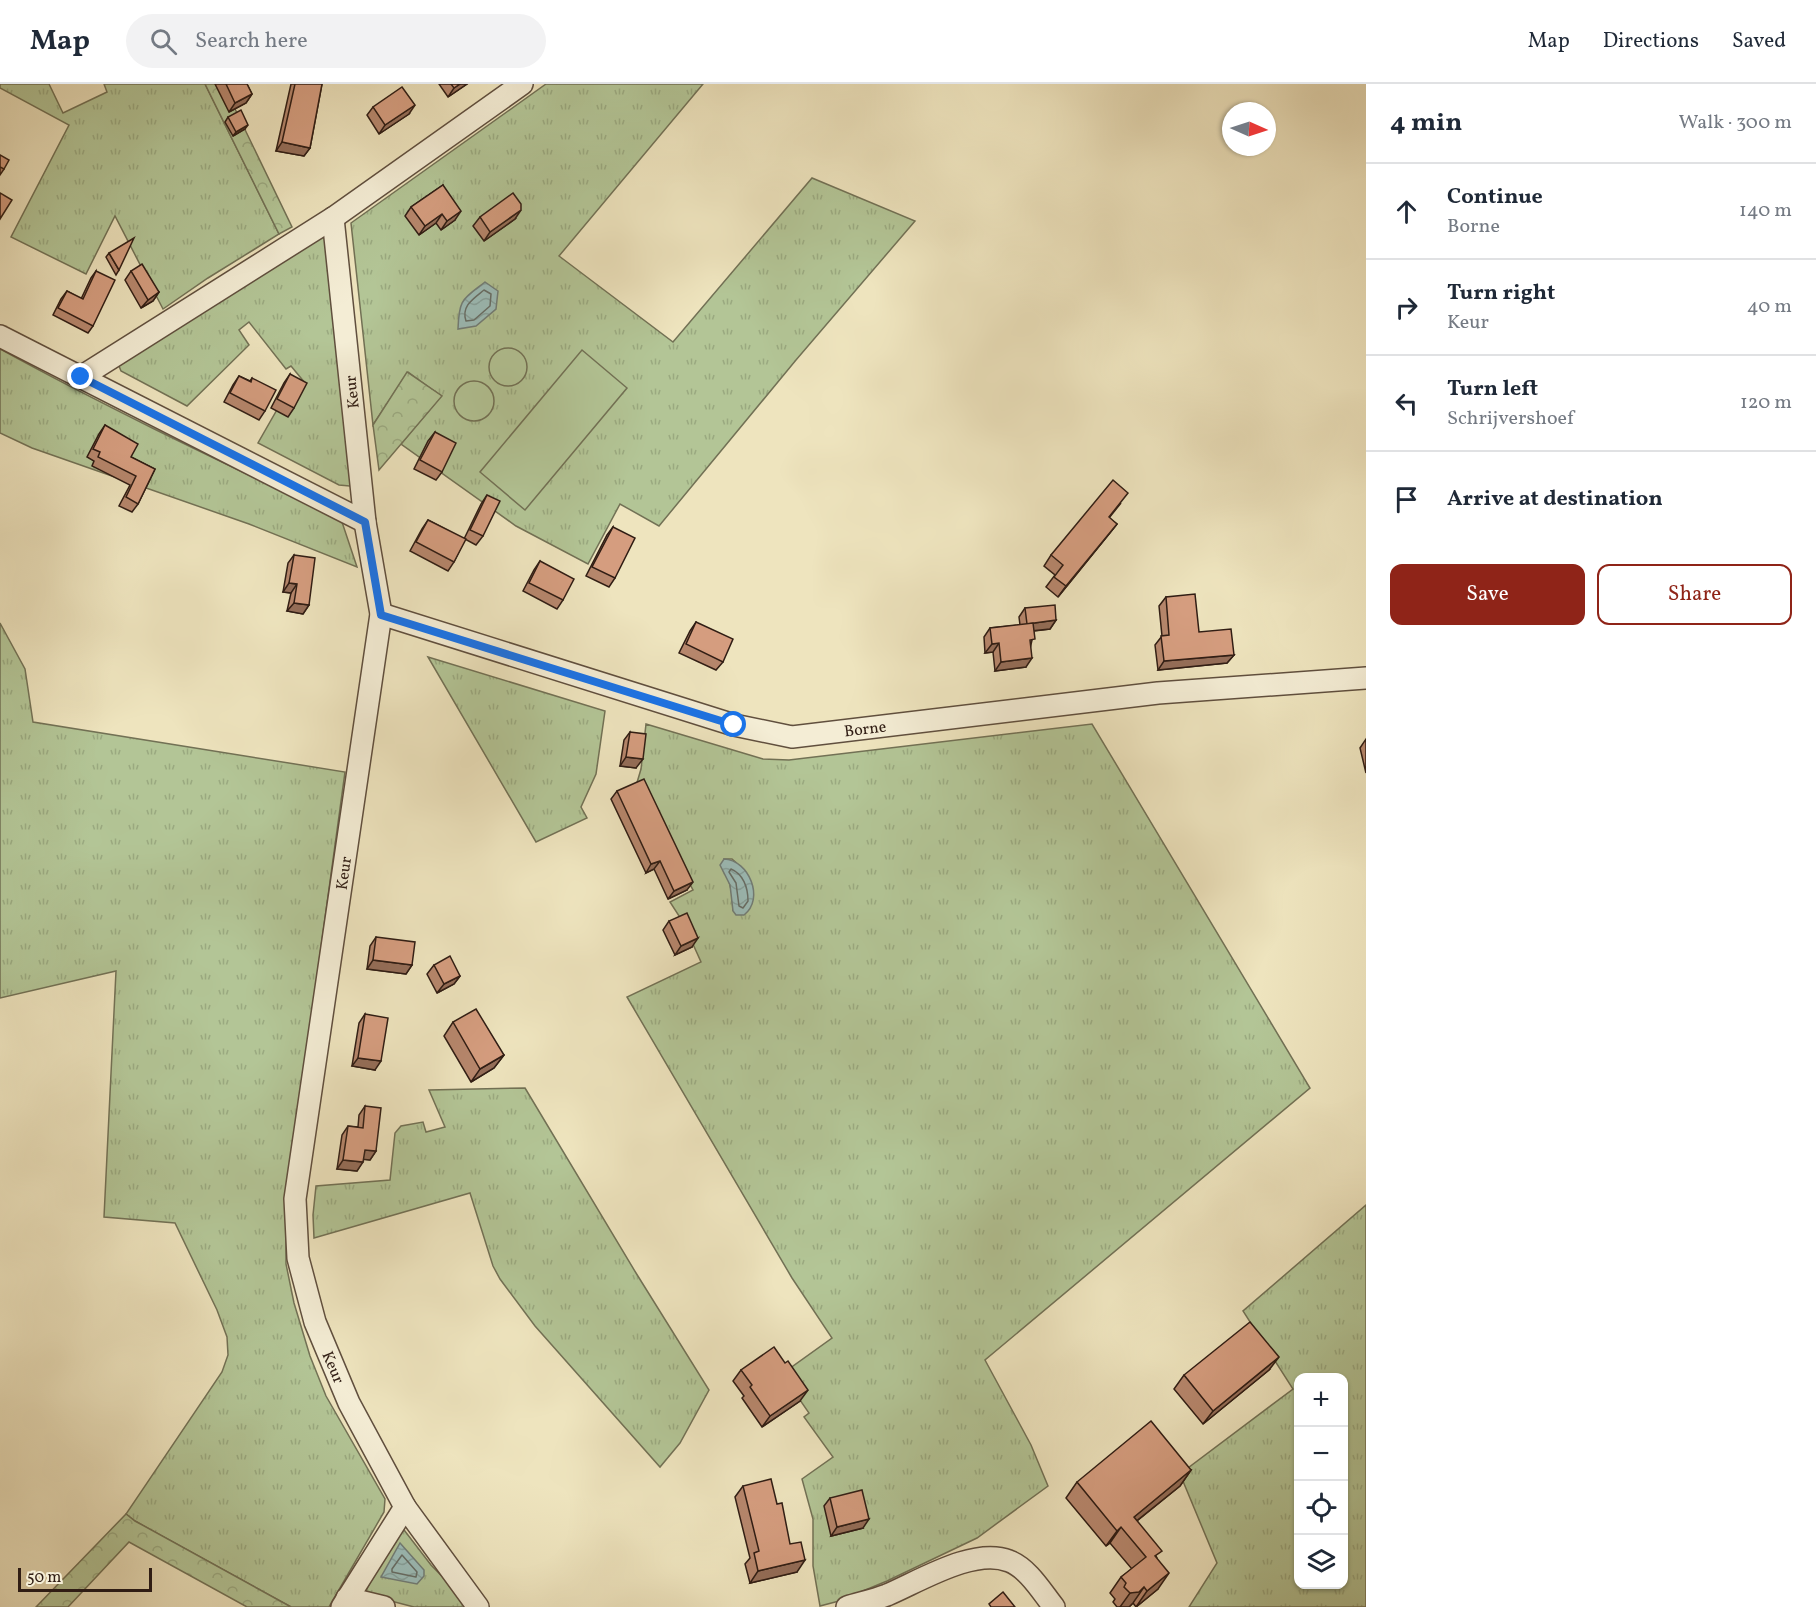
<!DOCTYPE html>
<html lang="en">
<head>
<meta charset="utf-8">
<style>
  body { margin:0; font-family:Vollkorn,serif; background:#f2f2f3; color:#1f2937 }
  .controls { position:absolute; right:18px; bottom:18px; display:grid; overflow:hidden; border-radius:12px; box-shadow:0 2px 4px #0004 }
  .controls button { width:54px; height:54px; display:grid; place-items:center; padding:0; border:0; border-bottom:2px solid #e0e1e3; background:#fff; color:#1f2937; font:30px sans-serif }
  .compass { position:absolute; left:1222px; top:18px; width:54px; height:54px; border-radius:50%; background:#fff; box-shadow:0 2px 4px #0004; rotate:93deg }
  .scale { position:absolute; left:18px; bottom:15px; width:134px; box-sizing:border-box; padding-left:6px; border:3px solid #301d14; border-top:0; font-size:16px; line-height:21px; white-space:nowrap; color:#301d14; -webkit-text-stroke:4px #f4edd5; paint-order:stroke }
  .stop { position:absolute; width:18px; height:18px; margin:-14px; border:4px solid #1a73e8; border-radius:50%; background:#fff }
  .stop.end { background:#1a73e8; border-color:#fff; box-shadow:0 2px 6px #0008 }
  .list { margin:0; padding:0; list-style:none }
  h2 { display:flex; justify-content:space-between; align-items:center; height:78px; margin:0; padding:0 24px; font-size:26px }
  h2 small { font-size:20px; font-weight:400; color:#747a83 }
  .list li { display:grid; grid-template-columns:39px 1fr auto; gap:18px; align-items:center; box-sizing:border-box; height:96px; padding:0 24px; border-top:2px solid #e0e1e3 }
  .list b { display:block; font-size:22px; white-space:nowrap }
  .list p { margin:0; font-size:20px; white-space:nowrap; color:#747a83 }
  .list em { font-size:20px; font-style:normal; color:#747a83 }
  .actions { display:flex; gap:12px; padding:18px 24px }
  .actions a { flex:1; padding:14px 0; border:2px solid #8f2418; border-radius:12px; text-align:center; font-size:21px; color:#8f2418 }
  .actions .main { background:#8f2418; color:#fff }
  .icon { flex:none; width:33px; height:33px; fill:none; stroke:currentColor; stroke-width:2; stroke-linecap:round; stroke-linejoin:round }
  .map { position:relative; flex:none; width:1366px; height:1523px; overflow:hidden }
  header { display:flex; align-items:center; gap:36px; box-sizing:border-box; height:84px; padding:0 30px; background:#fff; border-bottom:2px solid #e0e1e3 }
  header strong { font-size:28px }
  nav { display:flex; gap:33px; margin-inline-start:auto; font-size:21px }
  .search { width:420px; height:54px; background:#f2f2f3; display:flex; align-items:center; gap:15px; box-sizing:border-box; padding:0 21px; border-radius:33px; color:#747a83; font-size:22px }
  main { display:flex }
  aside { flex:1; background:#fff }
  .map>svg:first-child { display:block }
  .grass { fill:url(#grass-tufts); stroke:#727155; stroke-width:1.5; fill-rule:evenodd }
  .forest { fill:url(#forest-crowns); stroke:#727155; stroke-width:1.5 }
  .pitch { fill:#b3c596; stroke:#727155; stroke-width:1.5 }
  .water { fill:url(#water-waves); stroke:#717d77; stroke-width:1.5 }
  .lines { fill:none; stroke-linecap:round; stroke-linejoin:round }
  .shore { stroke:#666d66; stroke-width:1.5 }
  .minor-casing { stroke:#604f3e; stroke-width:24 }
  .minor { stroke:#f4edd5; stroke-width:21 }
  .wall { fill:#b7876d; stroke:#301d14; stroke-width:1.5 }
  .shaded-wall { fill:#956e59; stroke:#301d14; stroke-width:1.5 }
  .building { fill:#d59d7f; stroke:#301d14; stroke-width:1.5 }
  .route { stroke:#1a73e8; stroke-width:8 }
  .labels { text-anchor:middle; stroke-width:4.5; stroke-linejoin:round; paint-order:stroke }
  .street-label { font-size:16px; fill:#301d14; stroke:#f4edd5 }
</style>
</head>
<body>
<header>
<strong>Map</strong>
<div class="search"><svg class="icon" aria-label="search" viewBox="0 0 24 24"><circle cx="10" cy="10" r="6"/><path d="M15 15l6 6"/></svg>Search here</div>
<nav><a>Map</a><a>Directions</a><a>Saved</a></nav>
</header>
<main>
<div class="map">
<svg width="1366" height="1523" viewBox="0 0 1366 1523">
  <defs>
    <pattern id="grass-tufts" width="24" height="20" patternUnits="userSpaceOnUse" patternTransform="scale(1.5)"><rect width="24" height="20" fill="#b3c596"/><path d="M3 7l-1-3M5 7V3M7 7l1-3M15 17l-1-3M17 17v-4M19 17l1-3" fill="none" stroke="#9aa980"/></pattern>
    <pattern id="forest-crowns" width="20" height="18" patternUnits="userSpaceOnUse" patternTransform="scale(1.5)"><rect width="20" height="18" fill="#b3c596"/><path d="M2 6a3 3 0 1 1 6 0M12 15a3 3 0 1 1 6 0" fill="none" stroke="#9aa980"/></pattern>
    <pattern id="water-waves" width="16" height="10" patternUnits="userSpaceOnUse" patternTransform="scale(1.5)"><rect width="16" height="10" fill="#9cbdb9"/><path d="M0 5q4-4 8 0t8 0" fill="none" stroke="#87a29e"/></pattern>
  </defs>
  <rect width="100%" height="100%" fill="#eee4be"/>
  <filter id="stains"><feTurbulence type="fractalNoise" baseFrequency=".00333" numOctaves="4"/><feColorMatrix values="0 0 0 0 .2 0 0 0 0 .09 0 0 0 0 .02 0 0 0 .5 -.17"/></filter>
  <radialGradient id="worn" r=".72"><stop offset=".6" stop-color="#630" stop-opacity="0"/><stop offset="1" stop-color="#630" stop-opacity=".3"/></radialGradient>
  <!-- grass -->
  <g class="grass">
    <polygon points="0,0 49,0 63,29 107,8 104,0 205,0 279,150 208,194 163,225 115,132 86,190 11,153 69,41 0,4"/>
    <polygon points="546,0 703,0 559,172 673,258 812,94 915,137 796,276 659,442 620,420 588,480 516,442 401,360 441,312 408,288 373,341 351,139"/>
    <polygon points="328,151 360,403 339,401 258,359 282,317 305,299 291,282 286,285 249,238 239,246 249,261 187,322 121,287 119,282 314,152"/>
    <path d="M 0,265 C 111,326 226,380 341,435 L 357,483 L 249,440 L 32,364 L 0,349 Z"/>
    <polygon points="0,539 25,585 33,638 345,688 296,1046 286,1135 286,1180 294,1219 310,1272 326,1312 385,1415 384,1428 329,1523 291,1523 135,1437 126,1430 222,1288 228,1271 227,1253 217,1226 175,1139 104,1133 116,887 0,914"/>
    <polygon points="428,573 605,627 596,690 581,723 587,734 536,758"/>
    <path d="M 646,640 L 763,675 L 789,676 L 1092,640 L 1310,1004 L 985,1276 L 1031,1361 L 1048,1402 L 977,1454 L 887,1497 L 839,1517 L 820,1522 L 813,1482 L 813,1435 L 802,1395 L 833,1373 L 804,1333 L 809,1329 L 782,1290 L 832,1254 L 792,1194 L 627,913 L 701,878 L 683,838 L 670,818 L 693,806 L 636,702 L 641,685 ZM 724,775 L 732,775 L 742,784 L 733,827 L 732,810 Z"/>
    <polygon points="525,1004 636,1189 709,1306 680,1359 660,1383 535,1242 500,1195 493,1182 470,1109 314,1154 313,1131 316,1102 390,1096 395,1049 401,1042 423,1038 426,1048 445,1043 429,1006"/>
    <path d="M 1366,1121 L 1366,1523 L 1189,1523 L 1217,1479 L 1180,1390 L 1293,1305 L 1243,1227 ZM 1298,1294 L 1344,1294 L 1344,1500 L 1298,1500 Z"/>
    <polygon points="401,1442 431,1481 472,1523 414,1523 364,1510"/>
  </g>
  <!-- forest -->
  <g class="forest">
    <polygon points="205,0 223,0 292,143 279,150"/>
    <polygon points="407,288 442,312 379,386 373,341"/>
    <polygon points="126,1430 135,1437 291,1523 247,1523 129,1458 68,1523 36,1523"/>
  </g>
  <!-- pitch -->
  <g class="pitch">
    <circle cx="508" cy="283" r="19"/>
    <polygon points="582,266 627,304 525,426 480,388"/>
    <circle cx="474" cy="317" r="20"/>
  </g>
  <!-- water -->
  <g class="water">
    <path d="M 485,198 L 498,207 L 496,225 L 476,242 L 458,245 C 459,215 462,216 485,198 Z"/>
    <path d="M 724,775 C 749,776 765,815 744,831 L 736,831 L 733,827 L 730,801 L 720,781 Z"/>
    <polygon points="400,1459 424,1486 424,1492 417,1500 381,1493"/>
  </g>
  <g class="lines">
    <!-- shore -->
    <g class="shore">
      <path d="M 484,206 L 491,210 L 490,222 L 474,236 L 466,237 C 461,222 473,215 484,206 Z"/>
      <path d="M 731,785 C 743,790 748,803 748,817 L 743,824 L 739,822 L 736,799 L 729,788 Z"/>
      <polygon points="402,1471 417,1488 416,1493 392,1488 392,1485"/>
    </g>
    <defs>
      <g id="minor">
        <polyline points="333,134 365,438 381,530 295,1115 298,1174 315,1238 349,1319 405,1423 478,1523"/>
        <polyline points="0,252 365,438"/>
        <polyline points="81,293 333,134 522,0"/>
        <polyline points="381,530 734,641 792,653 1158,609 1366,594"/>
        <polyline points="347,1514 384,1523"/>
        <polyline points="342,1523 405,1423"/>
        <path d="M 847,1523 C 860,1519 874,1516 887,1511 C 920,1497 974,1463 1009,1477 C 1028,1484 1042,1508 1054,1523"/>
      </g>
    </defs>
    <!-- minor casing -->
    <use href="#minor" class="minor-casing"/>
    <!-- minor -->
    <use href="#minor" class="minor"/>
  </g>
  <!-- wall -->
  <g class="wall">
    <polygon points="215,0 247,0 252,10 246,19 229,28"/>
    <polygon points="291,0 322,0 310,64 304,72 276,67"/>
    <polygon points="439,0 467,0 448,13"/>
    <polygon points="373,23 409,30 379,50 367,31"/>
    <polygon points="228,33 245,45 233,52 225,38"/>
    <polygon points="0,71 4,85 0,91"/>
    <polygon points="443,101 455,136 441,146 436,139 419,151 405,132 411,123"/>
    <polygon points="480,133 515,135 484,157 473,142"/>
    <polygon points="109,169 119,186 116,191 106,173"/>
    <polygon points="96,187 93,242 88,249 53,231 61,215 67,207 81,215 91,194"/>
    <polygon points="131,187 159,208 153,217 141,224 125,196"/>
    <polygon points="290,290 294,324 288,333 271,324 284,299"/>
    <polygon points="239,292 250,297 252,294 265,327 259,336 224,318 233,301"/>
    <polygon points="105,341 131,373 155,385 138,420 132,428 119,422 130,401 92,382 94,377 87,373 99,350"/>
    <polygon points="435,348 442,388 436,396 414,385 428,357"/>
    <polygon points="487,411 483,452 476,461 465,455 454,478 448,487 410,467 422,445 428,436 464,455 481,420"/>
    <polygon points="1121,419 1109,434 1117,440 1109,450 1058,513 1046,503 1055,491 1044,482 1051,471"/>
    <polygon points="613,443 615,494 609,503 586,492 607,451"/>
    <polygon points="294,471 309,521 303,530 287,527 291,509 283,508 288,479"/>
    <polygon points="540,477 563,516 557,525 523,507 534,486"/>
    <polygon points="1166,513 1199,548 1234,571 1227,579 1158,586 1155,561 1162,552 1159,522"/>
    <polygon points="1025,524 1056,536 1050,545 1034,547 1026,583 995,587 993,568 985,569 984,553 990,544 1020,541 1019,533"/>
    <polygon points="696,538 723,578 716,586 679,569 690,547"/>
    <polygon points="630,648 636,684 620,682 624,656"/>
    <polygon points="1366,655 1366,689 1360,664"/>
    <polygon points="617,707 687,806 668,815 654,785 646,789 611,715"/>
    <polygon points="669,837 692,863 675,871 663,846"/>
    <polygon points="376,853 412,881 406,890 367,885 370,862"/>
    <polygon points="434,881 460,892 454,900 437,909 427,890"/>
    <polygon points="365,930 375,986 352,982 359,939"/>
    <polygon points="453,938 504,971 494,984 471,998 444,952"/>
    <polygon points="365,1022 376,1067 370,1076 364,1075 357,1087 337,1085 342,1051 348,1042 358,1043 359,1031"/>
    <polygon points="741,1286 800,1317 762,1343 742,1314 744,1312 733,1297"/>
    <polygon points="1269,1286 1203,1340 1174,1305 1184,1291"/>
    <polygon points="1191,1386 1180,1402 1137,1437 1157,1474 1158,1505 1136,1523 1133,1519 1129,1523 1117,1523 1113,1518 1115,1515 1110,1509 1121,1493 1132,1485 1110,1459 1106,1462 1066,1414 1077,1398"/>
    <polygon points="743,1402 777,1420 797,1488 750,1499 745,1480 750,1474 735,1413"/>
    <polygon points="830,1414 863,1444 831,1452 824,1422"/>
  </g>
  <!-- shaded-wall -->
  <g class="shaded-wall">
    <polygon points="460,0 467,0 448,13 454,4"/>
    <polygon points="252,10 246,19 229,28 235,19"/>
    <polygon points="415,21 409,30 379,50 385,41"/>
    <polygon points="248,41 245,45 233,52 236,48"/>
    <polygon points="282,58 310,64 304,72 276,67"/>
    <polygon points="521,126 515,135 484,157 490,148"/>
    <polygon points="461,127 455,136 441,146 447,137"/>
    <polygon points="442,130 436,139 419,151 425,142"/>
    <polygon points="159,208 153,217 141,224 148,216"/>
    <polygon points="1117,440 1109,450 1058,513 1066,502"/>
    <polygon points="289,499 297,500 291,509 283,508"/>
    <polygon points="294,519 309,521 303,530 287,527"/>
    <polygon points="1056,536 1050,545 1021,548 1027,540"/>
    <polygon points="999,559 993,568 985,569 992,560"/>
    <polygon points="1234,571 1227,579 1158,586 1164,577"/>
    <polygon points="1032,574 1026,583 995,587 1001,578"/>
    <polygon points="626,673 643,675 636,684 620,682"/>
    <polygon points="660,777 654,785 646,789 651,780"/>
    <polygon points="693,798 687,806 668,815 674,807"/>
    <polygon points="698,854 692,863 675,871 681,862"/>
    <polygon points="373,876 412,881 406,890 367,885"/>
    <polygon points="460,892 454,900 437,909 444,900"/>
    <polygon points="504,971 494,984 471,998 480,985"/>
    <polygon points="358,974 381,977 375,986 352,982"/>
    <polygon points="365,1066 376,1067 370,1076 359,1075"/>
    <polygon points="343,1076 363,1078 357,1087 337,1085"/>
    <polygon points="1279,1273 1269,1286 1203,1340 1213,1327"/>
    <polygon points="808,1306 800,1317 762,1343 770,1332"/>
    <polygon points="1191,1386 1180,1402 1124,1447 1134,1433"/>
    <polygon points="869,1435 863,1444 831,1452 837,1443"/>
    <polygon points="1121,1443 1110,1459 1106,1462 1117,1447"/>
    <polygon points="805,1476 797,1488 750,1499 758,1487"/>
    <polygon points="1169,1489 1158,1505 1136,1523 1147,1507"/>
    <polygon points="1144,1503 1133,1519 1129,1523 1120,1523 1130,1509"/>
  </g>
  <!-- building -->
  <g class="building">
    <polygon points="226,0 247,0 252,10 235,19"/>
    <polygon points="295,0 322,0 310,64 282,58"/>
    <polygon points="451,0 460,0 454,4"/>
    <polygon points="402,3 415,21 385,41 373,23"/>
    <polygon points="241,26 248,41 236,48 228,33"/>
    <polygon points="0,71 9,76 4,85 0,83"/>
    <polygon points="443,101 461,127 447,137 442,130 425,142 411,123"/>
    <polygon points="0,109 12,116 0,135"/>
    <polygon points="513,109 521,120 521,126 490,148 480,133"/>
    <polygon points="134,154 119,186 109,169"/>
    <polygon points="142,180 159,208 148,216 131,187"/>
    <polygon points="96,187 115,196 93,242 58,224 67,207 83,215"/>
    <polygon points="290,290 307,299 294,324 277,315"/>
    <polygon points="239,292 251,298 252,294 276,306 265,327 230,309"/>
    <polygon points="105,341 138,360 131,373 155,385 138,420 126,413 136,392 98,373 100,368 93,365"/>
    <polygon points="435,348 456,359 442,388 420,376"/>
    <polygon points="1113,396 1128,409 1109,433 1117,440 1066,502 1054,493 1063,481 1051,471"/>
    <polygon points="487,411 500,417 483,452 470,446"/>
    <polygon points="428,436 466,455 454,478 416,458"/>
    <polygon points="613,443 635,454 615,494 592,483"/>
    <polygon points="294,471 315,474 309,521 294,519 297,500 289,499"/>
    <polygon points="540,477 574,495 563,516 529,499"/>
    <polygon points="1195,510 1199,548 1231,545 1234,571 1164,577 1161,552 1169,551 1166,513"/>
    <polygon points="1055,521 1056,536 1027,540 1025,524"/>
    <polygon points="696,538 733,555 723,578 686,560"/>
    <polygon points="1033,539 1035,555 1030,556 1032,574 1001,578 999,559 992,560 990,544"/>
    <polygon points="630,648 646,650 643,675 626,673"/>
    <polygon points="644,695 693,798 674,807 660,777 651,780 617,707"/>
    <polygon points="687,829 698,854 681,862 669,837"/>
    <polygon points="376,853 415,858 412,881 373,876"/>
    <polygon points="450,872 460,892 444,900 434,881"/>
    <polygon points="476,925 504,971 480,985 453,938"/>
    <polygon points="365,930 388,934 381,977 358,974"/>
    <polygon points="365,1022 381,1024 376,1067 365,1066 363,1078 343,1076 348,1042 363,1044"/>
    <polygon points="1250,1238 1279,1273 1213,1327 1184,1291"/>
    <polygon points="774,1263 785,1279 788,1277 808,1306 770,1332 750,1303 752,1301 741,1286"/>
    <polygon points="1151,1337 1191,1386 1134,1433 1162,1467 1155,1472 1169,1489 1147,1507 1144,1503 1139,1508 1130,1509 1124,1503 1126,1499 1121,1493 1146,1473 1121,1443 1117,1447 1077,1398"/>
    <polygon points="771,1395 777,1420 782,1419 790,1460 801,1458 805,1476 758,1487 754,1469 759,1467 743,1402"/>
    <polygon points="862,1406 869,1435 837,1443 830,1414"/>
    <polygon points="1003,1508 1015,1523 991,1523 989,1520"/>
  </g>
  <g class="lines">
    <!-- route -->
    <polyline class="route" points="81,293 365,438 381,531 734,641"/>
  </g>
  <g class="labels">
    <!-- street labels -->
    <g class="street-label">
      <text transform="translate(351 308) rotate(-96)" y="6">Keur</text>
      <text transform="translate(865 644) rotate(-7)" y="6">Borne</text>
      <text transform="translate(343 789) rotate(-82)" y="6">Keur</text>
      <text transform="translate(334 1283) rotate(67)" y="6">Keur</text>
    </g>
  </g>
  <rect width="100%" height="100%" filter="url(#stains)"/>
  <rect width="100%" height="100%" fill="url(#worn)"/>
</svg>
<div class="controls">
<button>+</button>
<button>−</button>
<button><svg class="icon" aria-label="locate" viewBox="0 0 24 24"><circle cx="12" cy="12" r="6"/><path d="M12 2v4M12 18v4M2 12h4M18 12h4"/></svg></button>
<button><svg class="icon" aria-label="layers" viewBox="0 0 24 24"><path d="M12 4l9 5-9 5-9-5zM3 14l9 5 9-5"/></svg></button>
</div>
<svg class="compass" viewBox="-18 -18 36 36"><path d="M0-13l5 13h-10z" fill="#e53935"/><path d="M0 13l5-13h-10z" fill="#747a83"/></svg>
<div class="scale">50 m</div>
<div class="stop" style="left:734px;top:641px"></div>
<div class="stop end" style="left:81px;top:293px"></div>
</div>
<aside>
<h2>4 min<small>Walk · 300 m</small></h2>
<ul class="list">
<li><svg class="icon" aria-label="ahead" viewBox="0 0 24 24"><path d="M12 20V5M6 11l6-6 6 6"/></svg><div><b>Continue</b><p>Borne</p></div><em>140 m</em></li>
<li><svg class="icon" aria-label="right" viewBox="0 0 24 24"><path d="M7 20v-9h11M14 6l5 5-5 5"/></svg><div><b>Turn right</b><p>Keur</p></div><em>40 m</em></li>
<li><svg class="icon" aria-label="left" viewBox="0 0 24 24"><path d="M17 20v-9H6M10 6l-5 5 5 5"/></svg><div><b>Turn left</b><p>Schrijvershoef</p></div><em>120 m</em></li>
<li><svg class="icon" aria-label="arrive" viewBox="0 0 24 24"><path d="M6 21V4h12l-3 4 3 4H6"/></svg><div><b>Arrive at destination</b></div></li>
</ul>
<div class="actions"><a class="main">Save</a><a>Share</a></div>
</aside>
</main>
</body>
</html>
